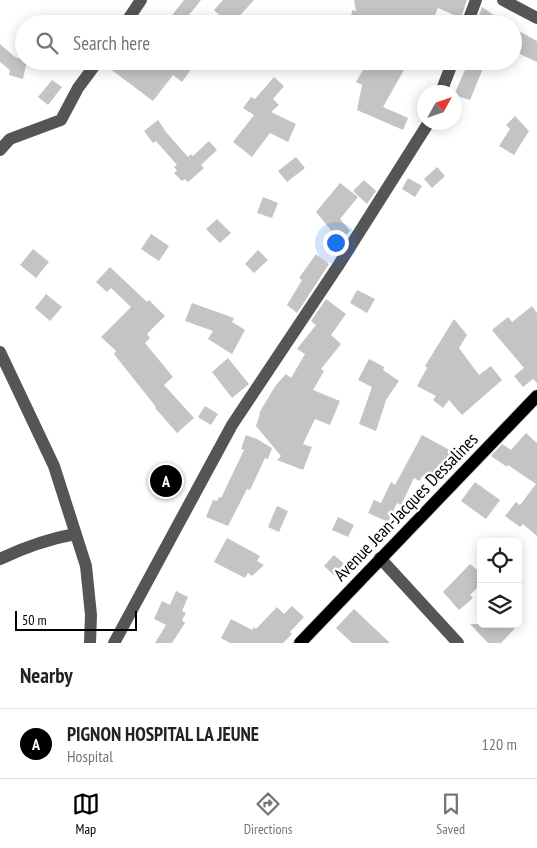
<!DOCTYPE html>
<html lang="en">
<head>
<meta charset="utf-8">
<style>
  body { margin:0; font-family:"PT Sans Narrow",sans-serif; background:#f2f2f2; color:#222 }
  .controls { position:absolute; right:15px; bottom:15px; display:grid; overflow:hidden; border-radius:8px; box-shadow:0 2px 12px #0003 }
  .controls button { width:45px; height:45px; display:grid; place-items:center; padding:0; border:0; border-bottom:1px solid #e0e0e0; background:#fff; color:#222; font:25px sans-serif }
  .compass { position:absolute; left:417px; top:85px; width:45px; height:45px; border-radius:50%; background:#fff; box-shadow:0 2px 12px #0003; rotate:50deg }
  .scale { position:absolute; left:15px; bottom:12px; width:122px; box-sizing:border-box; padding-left:5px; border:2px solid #000; border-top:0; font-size:14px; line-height:18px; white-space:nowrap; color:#000; -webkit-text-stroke:4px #fff; paint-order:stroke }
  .you { position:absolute; left:335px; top:242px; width:18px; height:18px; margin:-12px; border:4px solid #fff; border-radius:50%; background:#1a73e8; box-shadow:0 0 0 8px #1a73e833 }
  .badge { display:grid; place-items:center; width:32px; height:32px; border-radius:50%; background:#000; color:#fff; font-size:16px; font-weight:700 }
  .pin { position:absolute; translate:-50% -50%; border:2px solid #fff; box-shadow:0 1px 5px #0006 }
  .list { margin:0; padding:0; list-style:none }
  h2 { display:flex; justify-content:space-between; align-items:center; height:65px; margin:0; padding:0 20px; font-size:21px }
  h2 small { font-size:16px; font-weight:400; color:#767676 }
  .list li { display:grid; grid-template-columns:32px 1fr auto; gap:15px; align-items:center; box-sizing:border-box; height:70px; padding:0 20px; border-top:1px solid #e0e0e0 }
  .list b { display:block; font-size:19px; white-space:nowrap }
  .list p { margin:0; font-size:16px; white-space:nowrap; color:#767676 }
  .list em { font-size:16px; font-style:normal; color:#767676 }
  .icon { flex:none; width:28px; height:28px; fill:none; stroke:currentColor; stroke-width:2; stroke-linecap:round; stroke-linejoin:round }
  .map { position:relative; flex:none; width:537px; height:643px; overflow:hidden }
  .search { position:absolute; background:#fff; box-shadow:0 2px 12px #0003; left:15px; right:15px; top:15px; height:55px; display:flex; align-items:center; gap:12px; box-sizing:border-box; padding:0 18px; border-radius:28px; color:#767676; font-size:19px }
  .sheet { height:135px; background:#fff }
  nav { display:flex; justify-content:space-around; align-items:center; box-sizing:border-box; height:70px; border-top:1px solid #e0e0e0; background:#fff; font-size:14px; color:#767676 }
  nav a { display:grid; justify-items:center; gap:2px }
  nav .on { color:#000 }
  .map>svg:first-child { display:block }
  .building { fill:#c4c4c4 }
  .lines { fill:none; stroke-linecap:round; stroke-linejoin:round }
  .major-casing { stroke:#dbdbdb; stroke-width:14 }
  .minor { stroke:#555; stroke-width:12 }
  .major { stroke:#000; stroke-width:12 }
  .labels { text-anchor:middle; stroke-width:5; stroke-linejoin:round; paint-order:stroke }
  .street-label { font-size:18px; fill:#000; stroke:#fff }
</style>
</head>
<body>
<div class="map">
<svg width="537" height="643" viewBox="0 0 537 643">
  <rect width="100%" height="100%" fill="#fff"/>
  <!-- building -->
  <g class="building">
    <polygon points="184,0 201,0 182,24 165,24"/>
    <polygon points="223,0 254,0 232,24 229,24 214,10"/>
    <polygon points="354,0 467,0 461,18 438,8 431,24 350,24 352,10 356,11"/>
    <polygon points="482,7 507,24 476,24"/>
    <polygon points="513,28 537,41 537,62 513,51"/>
    <polygon points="0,44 15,57 27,61 23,79 9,75 10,70 0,62"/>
    <polygon points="106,61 197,61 182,82 173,75 153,101 105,65"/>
    <polygon points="368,61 392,61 405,68 383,107 408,118 403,130 357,110 362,85 356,82"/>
    <polygon points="469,61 486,61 470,100 454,95"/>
    <polygon points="274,77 284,86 273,99 279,105 271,112 296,124 288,142 270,133 252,157 233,142 254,115 243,108 251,97 255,99"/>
    <polygon points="52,80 62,87 48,105 38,97"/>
    <polygon points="515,116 529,131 514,155 499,146 510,129 506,125"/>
    <polygon points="158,120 166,132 188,157 191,154 193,156 209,141 217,150 201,165 204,168 188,182 185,179 182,181 174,173 177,170 174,167 177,165 156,141 153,143 144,131"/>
    <polygon points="296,157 305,168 287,182 278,171"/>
    <polygon points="437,167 445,176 432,188 424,179"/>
    <polygon points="408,178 422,186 415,197 402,189"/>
    <polygon points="364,180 376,191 367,204 353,191"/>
    <polygon points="340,183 358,197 340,219 350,231 340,241 316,212"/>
    <polygon points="263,197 278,203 272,218 257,213"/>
    <polygon points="217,219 231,233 220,243 206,229"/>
    <polygon points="151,234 169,246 159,261 141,249"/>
    <polygon points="33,249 49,262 36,278 20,265"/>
    <polygon points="258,250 268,260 254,273 245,264"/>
    <polygon points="316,254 329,264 297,313 287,305 302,280 299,278"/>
    <polygon points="110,267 147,302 149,300 165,316 147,334 150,338 145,343 173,377 164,385 194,418 177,433 155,408 156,407 114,354 116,351 101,337 131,307 111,288 107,292 96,282"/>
    <polygon points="357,290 375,299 367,313 350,303"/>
    <polygon points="46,294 62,307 50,321 35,308"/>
    <polygon points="326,299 346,314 331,335 341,344 321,369 324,371 313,390 340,401 330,425 315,419 303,444 312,447 303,470 277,460 281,456 256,426 260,414 259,413 276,385 286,374 291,378 305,354 297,349 316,325 311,321"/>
    <polygon points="192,303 234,318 232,322 245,330 232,354 208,339 213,331 185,321"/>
    <polygon points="532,306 537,313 537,383 533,379 523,387 514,376 524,368 492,330 508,317 512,322"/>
    <polygon points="454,319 467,335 459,348 479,375 491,366 502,380 462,415 449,400 443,408 433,400 436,396 417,386 427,368 425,366"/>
    <polygon points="228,358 249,384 232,398 212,372"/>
    <polygon points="369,359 384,367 383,370 399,381 386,400 376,431 359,424 372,387 358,380"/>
    <polygon points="205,406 218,414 211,425 198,417"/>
    <polygon points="526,433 537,443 537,536 523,524 520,527 505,516 516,502 520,505 536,484 508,465 507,467 491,456 502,444 511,450"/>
    <polygon points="246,435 257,439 272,448 268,459 265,458 250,490 247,489 228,526 206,517 213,500 217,501 219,497 221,498 244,450 241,449"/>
    <polygon points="422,435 455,453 451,461 431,484 422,476 420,481 414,478 401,505 397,503 388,522 368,513 374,500 381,503 391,482 395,485"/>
    <polygon points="475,482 500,500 486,519 461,501"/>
    <polygon points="277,506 288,511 279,532 268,527"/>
    <polygon points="338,517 354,525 348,537 332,530"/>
    <polygon points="227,538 260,556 257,561 264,565 252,576 248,573 245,578 214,562"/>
    <polygon points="334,555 350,569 339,580 324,566"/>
    <polygon points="470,564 481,573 481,584 470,595 473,598 459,610 443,592"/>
    <polygon points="176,591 188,597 182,611 186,613 182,620 185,623 172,643 155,643 166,625 154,619 162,601 170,605"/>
    <polygon points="292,606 304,617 290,632 292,634 283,643 230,643 221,638 231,619 252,630 254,627 256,629 277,607 284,614"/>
    <polygon points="354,609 390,643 352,643 336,628"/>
    <polygon points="470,624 519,624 501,643 488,643"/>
  </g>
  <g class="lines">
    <defs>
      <polyline id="major" points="300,643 537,396"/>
    </defs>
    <!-- major casing -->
    <use href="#major" class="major-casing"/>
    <!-- minor -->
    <g class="minor">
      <polyline points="503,0 537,18"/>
      <polyline points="125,24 141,0"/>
      <polyline points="467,24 476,0"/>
      <polyline points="441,92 453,61"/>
      <polyline points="0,150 10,139 61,120 78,88 98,61"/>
      <polyline points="0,352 54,466 86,566 91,615 90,643"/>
      <polyline points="380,558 458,643"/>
      <path d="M 0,559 C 25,547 48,539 75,534"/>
      <polyline points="114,643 232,425 338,266 429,122"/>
    </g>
    <!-- major -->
    <use href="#major" class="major"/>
  </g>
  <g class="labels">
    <!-- street labels -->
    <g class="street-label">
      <text transform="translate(406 507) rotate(-46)" y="6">Avenue Jean-Jacques Dessalines</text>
    </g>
  </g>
</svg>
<div class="controls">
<button><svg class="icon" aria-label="locate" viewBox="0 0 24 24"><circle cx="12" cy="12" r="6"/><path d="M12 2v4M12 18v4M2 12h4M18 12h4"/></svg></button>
<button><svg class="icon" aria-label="layers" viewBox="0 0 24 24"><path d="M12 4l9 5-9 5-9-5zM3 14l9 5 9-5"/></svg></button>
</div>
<svg class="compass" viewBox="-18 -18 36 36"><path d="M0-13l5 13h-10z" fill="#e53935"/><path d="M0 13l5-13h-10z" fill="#767676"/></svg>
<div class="scale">50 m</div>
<div class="you"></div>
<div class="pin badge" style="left:166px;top:481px">A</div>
<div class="search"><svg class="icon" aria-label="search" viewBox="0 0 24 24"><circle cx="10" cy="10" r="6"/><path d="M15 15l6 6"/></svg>Search here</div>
</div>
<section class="sheet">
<h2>Nearby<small></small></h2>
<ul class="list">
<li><span class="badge">A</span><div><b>PIGNON HOSPITAL LA JEUNE</b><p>Hospital</p></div><em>120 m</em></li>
</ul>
</section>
<nav>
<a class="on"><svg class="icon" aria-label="map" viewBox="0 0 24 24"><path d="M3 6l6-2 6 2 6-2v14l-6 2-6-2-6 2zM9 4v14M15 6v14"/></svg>Map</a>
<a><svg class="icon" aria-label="directions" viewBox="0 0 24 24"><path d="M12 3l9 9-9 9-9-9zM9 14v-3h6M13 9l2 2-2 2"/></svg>Directions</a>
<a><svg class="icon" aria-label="saved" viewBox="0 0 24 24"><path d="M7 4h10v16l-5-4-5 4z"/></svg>Saved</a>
</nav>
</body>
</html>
